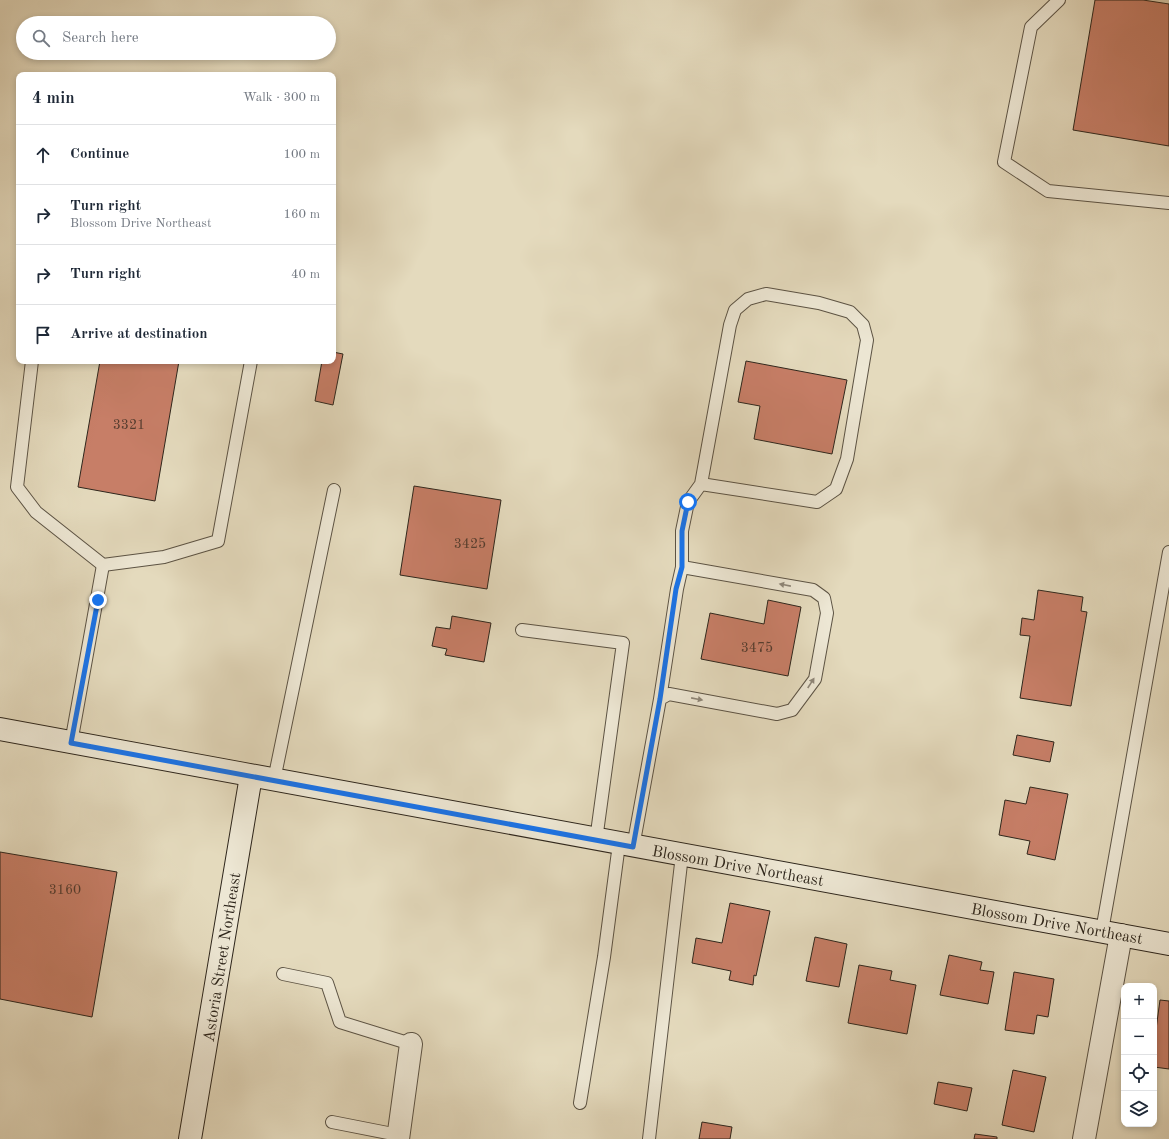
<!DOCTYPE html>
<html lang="en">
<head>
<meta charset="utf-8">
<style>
  body { margin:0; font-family:"Old Standard TT",serif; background:#f6f6f7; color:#1f2937 }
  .controls { position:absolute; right:12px; bottom:12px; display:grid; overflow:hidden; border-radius:8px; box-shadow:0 2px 6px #0003 }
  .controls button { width:36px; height:36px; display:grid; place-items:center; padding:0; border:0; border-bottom:1px solid #e0e1e3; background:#fff; color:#1f2937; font:20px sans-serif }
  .stop { position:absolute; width:12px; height:12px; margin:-9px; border:3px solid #1a73e8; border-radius:50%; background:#fff }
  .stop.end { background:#1a73e8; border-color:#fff; box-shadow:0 1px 4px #0008 }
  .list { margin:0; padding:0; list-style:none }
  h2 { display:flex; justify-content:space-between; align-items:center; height:52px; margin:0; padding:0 16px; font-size:17px }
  h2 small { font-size:13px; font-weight:400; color:#747a83 }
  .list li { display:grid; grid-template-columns:26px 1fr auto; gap:12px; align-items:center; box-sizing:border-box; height:60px; padding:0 16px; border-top:1px solid #e0e1e3 }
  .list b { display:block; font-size:15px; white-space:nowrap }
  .list p { margin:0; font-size:13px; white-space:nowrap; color:#747a83 }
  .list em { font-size:13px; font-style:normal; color:#747a83 }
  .icon { flex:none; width:22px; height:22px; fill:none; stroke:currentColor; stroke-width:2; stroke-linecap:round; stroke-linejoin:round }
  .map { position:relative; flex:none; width:1169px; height:1139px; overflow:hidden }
  .search { position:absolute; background:#fff; box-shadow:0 2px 6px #0003; left:16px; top:16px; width:320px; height:44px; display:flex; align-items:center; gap:10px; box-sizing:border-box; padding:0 14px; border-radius:22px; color:#747a83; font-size:15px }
  .panel { position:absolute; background:#fff; box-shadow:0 2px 6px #0003; left:16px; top:72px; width:320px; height:292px; border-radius:8px }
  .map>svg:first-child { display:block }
  .building { fill:#c77e67; stroke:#2e261c }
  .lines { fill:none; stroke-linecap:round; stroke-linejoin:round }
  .lane-casing { stroke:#5c5344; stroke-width:14 }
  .street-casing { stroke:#5c5344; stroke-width:24 }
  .secondary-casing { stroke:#2e261c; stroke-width:24 }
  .lane { stroke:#ede7d4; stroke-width:12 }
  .street { stroke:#ede7d4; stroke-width:22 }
  .secondary { stroke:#ede7d4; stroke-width:22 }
  .oneway { fill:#8e8678 }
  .route { stroke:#1a73e8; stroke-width:5 }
  .labels { text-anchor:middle; stroke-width:3; stroke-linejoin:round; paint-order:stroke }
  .number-label { font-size:14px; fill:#543c2f }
  .street-label { font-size:16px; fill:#2e261c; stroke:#ede7d4 }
</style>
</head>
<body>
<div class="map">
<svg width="1169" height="1139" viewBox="0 0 1169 1139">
  <rect width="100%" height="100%" fill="#e4dabd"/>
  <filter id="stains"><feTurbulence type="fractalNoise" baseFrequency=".005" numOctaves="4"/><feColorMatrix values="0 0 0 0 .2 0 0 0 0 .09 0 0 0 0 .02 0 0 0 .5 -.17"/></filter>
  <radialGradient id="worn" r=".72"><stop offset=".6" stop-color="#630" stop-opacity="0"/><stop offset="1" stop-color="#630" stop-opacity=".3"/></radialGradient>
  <!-- building -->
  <g class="building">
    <polygon points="1095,0 1143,0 1169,4 1169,146 1073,130"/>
    <polygon points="333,352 343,354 333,405 315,401 322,361 333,361"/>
    <polygon points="100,361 179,361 155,501 78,487"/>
    <polygon points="746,361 847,380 832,454 754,439 760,406 738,402"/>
    <polygon points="414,486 501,500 487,589 400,575"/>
    <polygon points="1038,590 1083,597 1081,611 1087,612 1071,706 1020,698 1030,636 1020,635 1022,618 1034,620"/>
    <polygon points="768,600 801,607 788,676 701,659 710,613 764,624"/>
    <polygon points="452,616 491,623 484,662 445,655 447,649 432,646 436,627 450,629"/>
    <polygon points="1017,735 1054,742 1050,762 1013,755"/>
    <polygon points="1030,787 1068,794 1055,860 1027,854 1030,841 999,835 1005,800 1026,804"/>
    <polygon points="0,852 117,872 92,1017 0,999"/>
    <polygon points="730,903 770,911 756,976 754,975 753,985 729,980 731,971 692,963 696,938 722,943"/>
    <polygon points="815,937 847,944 839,987 806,981"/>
    <polygon points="949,955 982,962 980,970 994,972 988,1004 940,995"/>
    <polygon points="859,965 892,971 890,980 916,985 907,1034 848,1023"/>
    <polygon points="1014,972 1054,979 1048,1017 1037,1015 1034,1034 1005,1030"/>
    <polygon points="1160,1000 1169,1001 1169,1069 1154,1067 1154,1044"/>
    <polygon points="1013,1070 1046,1077 1034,1132 1002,1125"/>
    <polygon points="938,1082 972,1088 967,1111 934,1104"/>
    <polygon points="702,1122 732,1127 730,1139 699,1139"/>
    <polygon points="975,1134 997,1137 997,1139 974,1139"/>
  </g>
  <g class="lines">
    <defs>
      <g id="lane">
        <polyline points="1059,0 1031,27 1004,162 1048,191 1169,203"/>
        <polyline points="32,361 17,487 36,512 103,565 164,557 218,541 251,361"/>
        <polyline points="682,567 682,531 688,502 701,484 817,502 836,489 847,459 867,340 863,325 850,312 819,303 766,294 748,299 735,310 730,325 701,484"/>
        <polyline points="522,630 623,643 596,840"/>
        <polyline points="71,743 103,565"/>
        <polyline points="274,780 334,490"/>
        <polyline points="633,847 660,699 677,589 682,567 813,590 824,598 827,613 815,679 792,710 777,714 669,694 660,699"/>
        <polyline points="1102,931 1169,552"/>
        <polyline points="283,974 327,983 340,1022 411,1044"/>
        <polyline points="580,1103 604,957 619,844"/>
        <polyline points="332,1122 398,1135"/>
        <polyline points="649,1139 682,855"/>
      </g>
      <g id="street">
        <polyline points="398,1139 411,1044"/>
        <polyline points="1084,1139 1121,935"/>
      </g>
      <g id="secondary">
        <polyline points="0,729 1169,944"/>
        <polyline points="190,1139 251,776"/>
      </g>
    </defs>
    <!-- lane casing -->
    <use href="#lane" class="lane-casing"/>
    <!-- street casing -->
    <use href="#street" class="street-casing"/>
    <!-- secondary casing -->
    <use href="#secondary" class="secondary-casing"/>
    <!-- lane -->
    <use href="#lane" class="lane"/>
    <!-- street -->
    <use href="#street" class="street"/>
    <!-- secondary -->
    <use href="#secondary" class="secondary"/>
  </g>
  <!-- one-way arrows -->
  <defs><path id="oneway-solid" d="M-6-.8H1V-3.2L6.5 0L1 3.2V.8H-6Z"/></defs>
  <g class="oneway">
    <use href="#oneway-solid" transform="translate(785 585) rotate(-169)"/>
    <use href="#oneway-solid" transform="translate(811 683) rotate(-57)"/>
    <use href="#oneway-solid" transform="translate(697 699) rotate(11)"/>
  </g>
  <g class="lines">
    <!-- route -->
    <polyline class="route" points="98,600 71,743 633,847 660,699 676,589 682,567 682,531 688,502"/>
  </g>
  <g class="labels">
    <!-- number labels -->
    <g class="number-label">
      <text x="129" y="429">3321</text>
      <text x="470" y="548">3425</text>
      <text x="757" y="652">3475</text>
      <text x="65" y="894">3160</text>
    </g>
    <!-- street labels -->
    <g class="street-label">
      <text transform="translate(738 865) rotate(10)" y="6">Blossom Drive Northeast</text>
      <text transform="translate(1057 923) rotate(10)" y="6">Blossom Drive Northeast</text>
      <text transform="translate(221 957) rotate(-81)" y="6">Astoria Street Northeast</text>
    </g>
  </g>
  <rect width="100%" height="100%" filter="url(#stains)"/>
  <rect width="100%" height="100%" fill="url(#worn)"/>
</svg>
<div class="controls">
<button>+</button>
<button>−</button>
<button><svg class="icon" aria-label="locate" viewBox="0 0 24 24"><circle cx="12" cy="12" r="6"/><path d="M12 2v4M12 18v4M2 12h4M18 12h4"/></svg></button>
<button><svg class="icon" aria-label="layers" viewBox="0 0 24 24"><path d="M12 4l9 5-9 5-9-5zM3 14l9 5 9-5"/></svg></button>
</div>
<div class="stop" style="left:688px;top:502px"></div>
<div class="stop end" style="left:98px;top:600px"></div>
<div class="search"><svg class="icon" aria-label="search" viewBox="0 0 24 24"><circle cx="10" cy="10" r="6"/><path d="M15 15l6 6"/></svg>Search here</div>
<section class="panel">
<h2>4 min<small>Walk · 300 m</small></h2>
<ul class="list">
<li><svg class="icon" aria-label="ahead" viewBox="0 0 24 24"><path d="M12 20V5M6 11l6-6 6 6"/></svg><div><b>Continue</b></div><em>100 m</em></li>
<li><svg class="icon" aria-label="right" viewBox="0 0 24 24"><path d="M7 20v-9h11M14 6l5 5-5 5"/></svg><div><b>Turn right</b><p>Blossom Drive Northeast</p></div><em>160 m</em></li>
<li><svg class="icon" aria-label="right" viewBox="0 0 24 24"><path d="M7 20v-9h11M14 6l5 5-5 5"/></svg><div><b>Turn right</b></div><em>40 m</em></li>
<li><svg class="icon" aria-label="arrive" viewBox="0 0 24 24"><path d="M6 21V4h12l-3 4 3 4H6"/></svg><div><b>Arrive at destination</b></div></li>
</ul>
</section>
</div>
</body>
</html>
